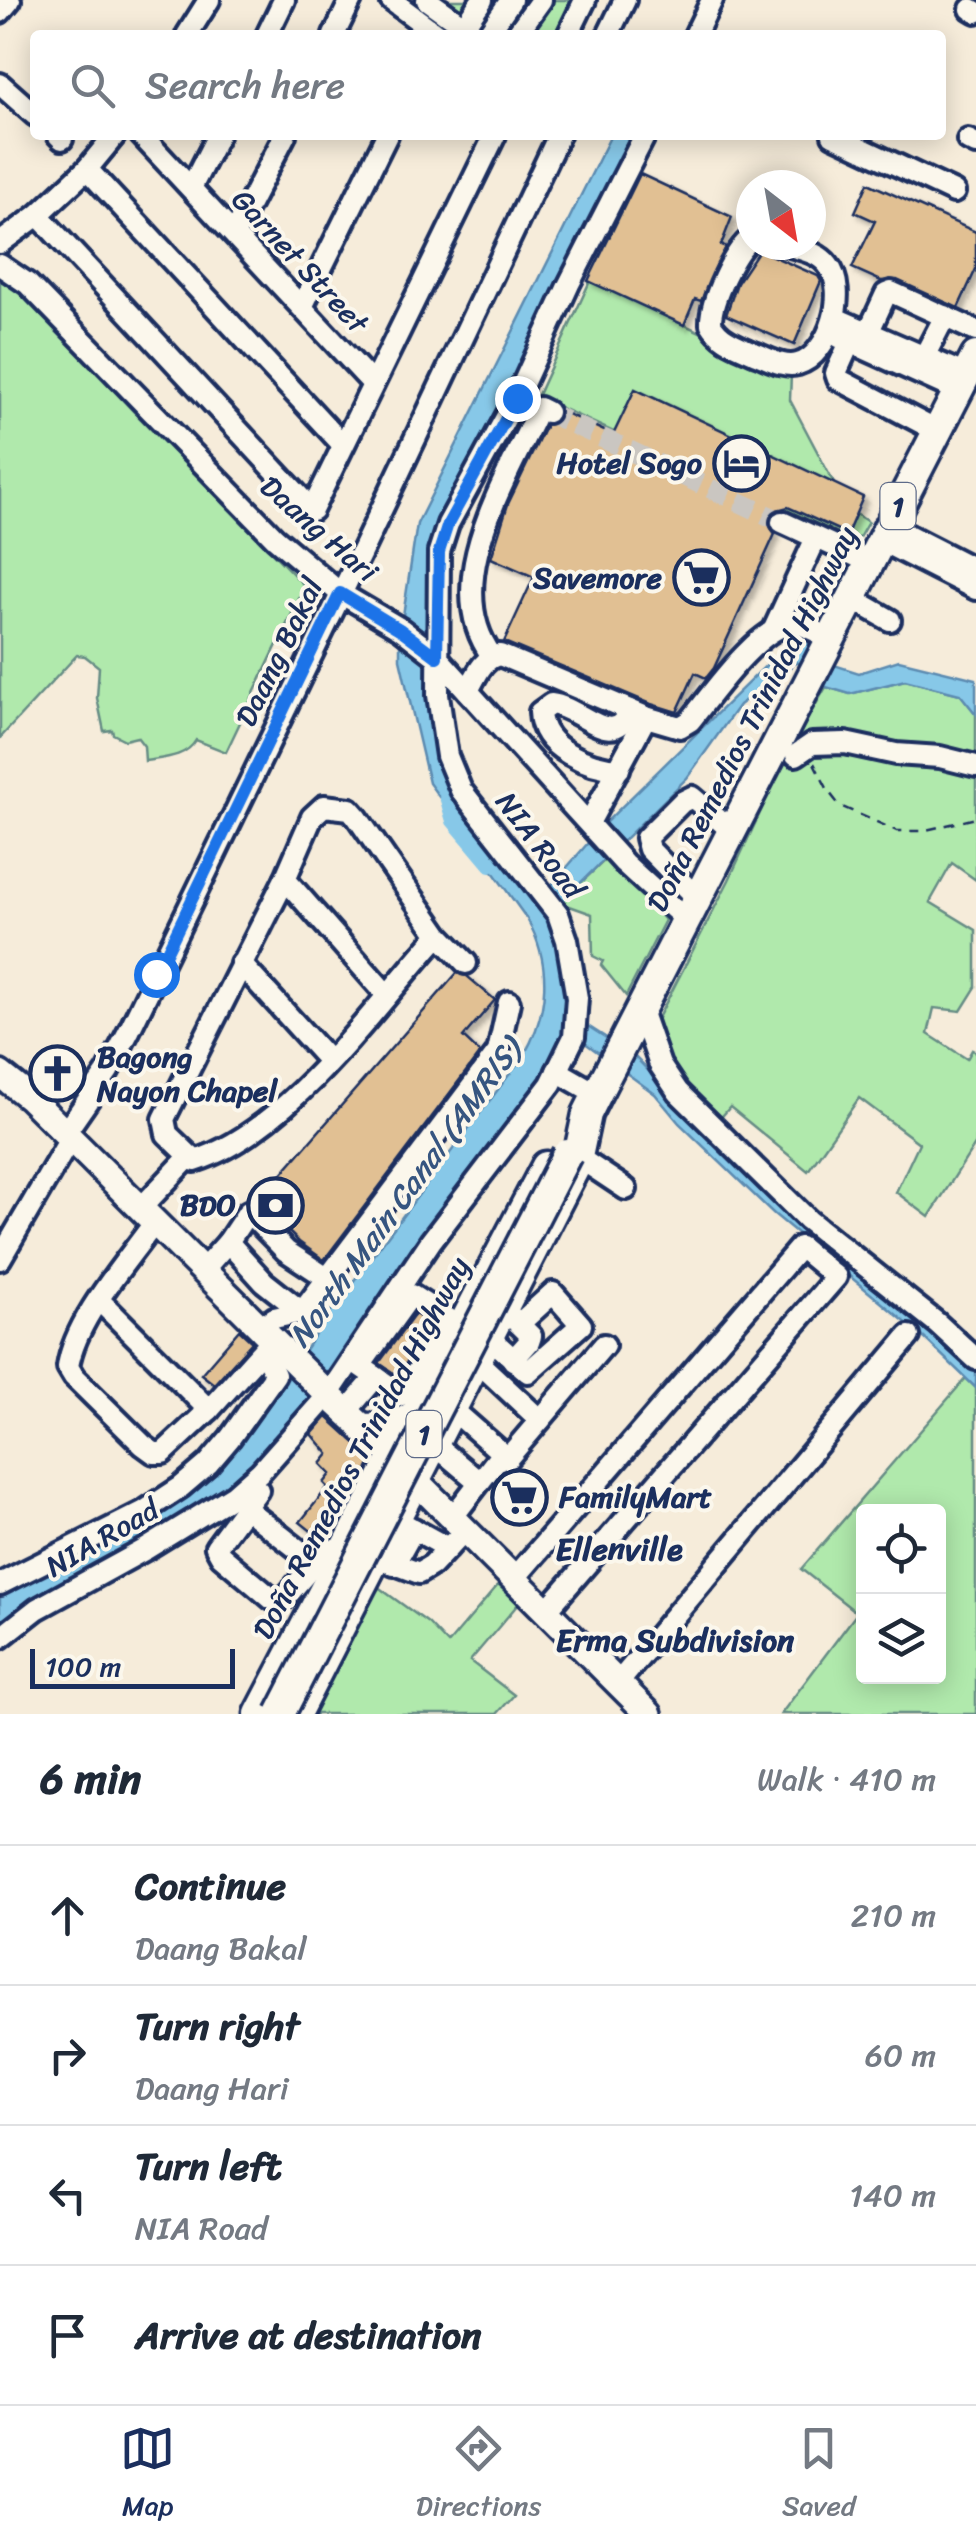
<!DOCTYPE html>
<html lang="en">
<head>
<meta charset="utf-8">
<style>
  body { margin:0; font-family:Sriracha,sans-serif; background:#f2f2f3; color:#1f2937 }
  .controls { position:absolute; right:30px; bottom:30px; display:grid; overflow:hidden; border-radius:10px; box-shadow:0 5px 25px #0003 }
  .controls button { width:90px; height:90px; display:grid; place-items:center; padding:0; border:0; border-bottom:2px solid #e0e1e3; background:#fff; color:#1f2937; font:50px sans-serif }
  .compass { position:absolute; left:736px; top:170px; width:90px; height:90px; border-radius:50%; background:#fff; box-shadow:0 5px 25px #0003; rotate:149deg }
  .scale { position:absolute; left:30px; bottom:25px; width:205px; box-sizing:border-box; padding-left:10px; border:5px solid #1b2f5e; border-top:0; font-size:28px; line-height:35px; white-space:nowrap; color:#1b2f5e; -webkit-text-stroke:8px #fbf7ec; paint-order:stroke }
  .stop { position:absolute; width:30px; height:30px; margin:-22px; border:8px solid #1a73e8; border-radius:50%; background:#fff }
  .stop.end { background:#1a73e8; border-color:#fff; box-shadow:0 2px 10px #0008 }
  .list { margin:0; padding:0; list-style:none }
  h2 { display:flex; justify-content:space-between; align-items:center; height:130px; margin:0; padding:0 40px; font-size:42px }
  h2 small { font-size:32px; font-weight:400; color:#747a83 }
  .list li { display:grid; grid-template-columns:65px 1fr auto; gap:30px; align-items:center; box-sizing:border-box; height:140px; padding:0 40px; border-top:2px solid #e0e1e3 }
  .list b { display:block; font-size:38px; white-space:nowrap }
  .list p { margin:0; font-size:32px; white-space:nowrap; color:#747a83 }
  .list em { font-size:32px; font-style:normal; color:#747a83 }
  .icon { flex:none; width:55px; height:55px; fill:none; stroke:currentColor; stroke-width:2; stroke-linecap:round; stroke-linejoin:round }
  .map { position:relative; flex:none; width:976px; height:1714px; overflow:hidden }
  .search { position:absolute; background:#fff; box-shadow:0 5px 25px #0003; left:30px; right:30px; top:30px; height:110px; display:flex; align-items:center; gap:25px; box-sizing:border-box; padding:0 35px; border-radius:10px; color:#747a83; font-size:38px }
  .sheet { height:690px; background:#fff }
  nav { display:flex; justify-content:space-around; align-items:center; box-sizing:border-box; height:140px; border-top:2px solid #e0e1e3; background:#fff; font-size:28px; color:#747a83 }
  nav a { display:grid; justify-items:center; gap:5px }
  nav .on { color:#1b2f5e }
  .map>svg:first-child { display:block }
  .green { fill:#b0e9ac; stroke:#668c85; stroke-width:2.5; fill-rule:evenodd }
  .water { fill:#87c8e8; stroke:#5c8bb1; stroke-width:2.5 }
  .lines { fill:none; stroke-linecap:round; stroke-linejoin:round }
  .canal { stroke:#87c8e8; stroke-width:14 }
  .building { fill:#e1c093; stroke:#1b2f5e; stroke-width:2.5; filter:url(#shadow) }
  .minor-tunnel { stroke:#cac6c1; stroke-width:20; stroke-dasharray:20 10; stroke-linecap:butt }
  .minor-casing { stroke:#1b2f5e; stroke-width:28 }
  .major-casing { stroke:#1b2f5e; stroke-width:32 }
  .highway-casing { stroke:#1b2f5e; stroke-width:35 }
  .path { stroke:#1b2f5e; stroke-width:2.5; stroke-dasharray:10 8; stroke-linecap:butt }
  .minor { stroke:#fbf7ec; stroke-width:20 }
  .major { stroke:#fbf7ec; stroke-width:25 }
  .highway { stroke:#fbf7ec; stroke-width:28 }
  .highway-bridge-casing { stroke:#1b2f5e; stroke-width:35; stroke-linecap:butt }
  .highway-bridge { stroke:#fbf7ec; stroke-width:28 }
  .route { stroke:#1a73e8; stroke-width:12 }
  .labels { text-anchor:middle; stroke-width:8; stroke-linejoin:round; paint-order:stroke }
  .shield { fill:#fbf7ec; stroke:#5e6b89; stroke-width:2.5 }
  .shield-label { font-size:28px; font-weight:bold; fill:#1b2f5e }
  .street-label { font-size:30px; fill:#1b2f5e; stroke:#fbf7ec }
  .poi-label { font-size:30px; font-weight:bold; fill:#1b2f5e; stroke:#fbf7ec; text-anchor:end }
  .water-label { font-size:32px; font-style:italic; fill:#365580; stroke:#fbf7ec }
  .neighbourhood-label { font-size:32px; font-weight:bold; fill:#1b2f5e; stroke:#fbf7ec }
</style>
</head>
<body>
<div class="map">
<svg width="976" height="1714" viewBox="0 0 976 1714">
  <defs>
    <filter id="shadow"><feDropShadow dx="4.5" dy="4.5" stdDeviation="2.5" flood-color="#0004"/></filter>
  </defs>
  <rect width="100%" height="100%" fill="#f6ecda"/>
  <filter id="ink" filterUnits="userSpaceOnUse"><feTurbulence type="fractalNoise" baseFrequency=".01" numOctaves="2"/><feDisplacementMap in="SourceGraphic" scale="20" xChannelSelector="R" yChannelSelector="G"/><feConvolveMatrix kernelMatrix="1 2 1 2 8 2 1 2 1" color-interpolation-filters="sRGB"/></filter>
  <g filter="url(#ink)">
    <!-- green -->
    <g class="green">
      <polygon points="410,0 593,0 577,35 458,35"/>
      <path d="M 0,277 L 28,297 L 133,411 L 305,586 L 226,752 L 196,740 C 186,758 162,758 145,761 L 144,746 L 137,737 L 125,740 L 113,734 L 112,730 L 104,731 L 97,698 L 99,667 L 85,656 L 77,655 L 0,738 Z"/>
      <polygon points="590,281 791,374 790,400 847,508 868,522 856,543 537,397"/>
      <polygon points="905,680 960,694 976,714 976,880 952,863 930,902 976,930 976,987 961,1011 934,1008 928,1034 967,1059 972,1050 976,1052 976,1143 929,1217 896,1192 919,1143 859,1098 808,1171 730,1107 717,1122 667,1063 656,1022 729,880 788,752 826,687 850,694"/>
      <polygon points="608,857 665,920 626,996 601,965 603,961 593,956 592,914 564,904 564,899"/>
      <path d="M 966,1378 L 976,1388 L 976,1714 L 781,1714 L 857,1613 L 801,1569 ZM 864,1512 L 938,1512 L 938,1676 L 864,1676 Z"/>
      <polygon points="374,1584 428,1623 448,1644 498,1585 519,1603 470,1661 514,1695 497,1714 305,1714"/>
    </g>
    <!-- water -->
    <path class="water" d="M 611,135 L 640,135 L 450,515 L 437,745 L 549,888 L 607,821 L 793,639 L 807,642 L 837,666 L 859,673 L 899,660 L 976,679 L 976,714 L 960,694 L 905,680 L 850,694 L 826,687 L 797,662 L 739,705 L 687,778 L 564,899 L 564,904 L 551,918 L 569,984 L 566,1012 L 633,1055 L 671,1094 L 976,1365 L 976,1388 L 921,1335 L 774,1214 L 679,1123 L 655,1094 L 566,1029 L 558,1060 L 360,1333 L 244,1480 L 0,1629 L 0,1594 L 217,1463 L 249,1433 L 331,1311 L 524,1055 C 549,1012 552,963 527,919 L 429,783 L 400,659 L 400,635 L 417,524 Z"/>
    <g class="lines">
      <!-- canal -->
      <polyline class="canal" points="446,796 453,821 490,865"/>
    </g>
    <!-- building -->
    <g class="building">
      <polygon points="640,174 732,217 721,245 726,247 701,301 695,299 684,325 588,281"/>
      <polygon points="868,183 976,232 976,269 958,308 897,280 881,281 852,268 875,221 855,212"/>
      <polygon points="759,250 818,276 821,281 794,345 726,315 737,283"/>
      <polygon points="635,389 863,497 847,534 788,507 773,511 769,524 775,534 714,668 706,678 695,673 677,712 651,704 504,642 534,577 491,558 508,504 546,425 555,423 561,411 613,435"/>
      <polygon points="457,973 467,976 495,1000 463,1037 480,1053 324,1260 299,1242 258,1201"/>
      <polygon points="60,1054 78,1069 57,1093 39,1078"/>
      <polygon points="415,1314 431,1324 398,1376 379,1363"/>
      <polygon points="239,1330 252,1342 214,1384 201,1374"/>
      <polygon points="327,1417 373,1459 340,1522 328,1536 320,1538 300,1522 328,1487 324,1483 331,1474 321,1464 329,1454 312,1434"/>
    </g>
    <g class="lines">
      <!-- minor-tunnel -->
      <polyline class="minor-tunnel" points="547,412 782,522"/>
      <defs>
        <g id="minor">
          <polyline points="391,0 438,35"/>
          <polyline points="427,0 476,35"/>
          <polyline points="971,9 976,12"/>
          <polyline points="0,12 10,0"/>
          <polyline points="464,26 482,0"/>
          <polyline points="187,35 209,0"/>
          <polyline points="267,35 284,0"/>
          <polyline points="334,35 351,0"/>
          <polyline points="487,35 511,0"/>
          <polyline points="516,35 541,0"/>
          <polyline points="568,35 585,0"/>
          <polyline points="608,35 625,0"/>
          <polyline points="695,35 712,0"/>
          <polyline points="0,84 35,115"/>
          <polyline points="58,135 62,139"/>
          <polyline points="115,135 87,169 38,215 312,510 495,135"/>
          <polyline points="141,135 373,384"/>
          <polyline points="833,135 954,192"/>
          <polyline points="968,140 976,144"/>
          <polyline points="87,169 343,445"/>
          <polyline points="191,188 218,135"/>
          <polyline points="234,234 285,135"/>
          <path d="M 751,238 C 734,251 710,302 711,324 C 721,341 737,345 754,353 C 768,358 783,368 798,364 C 830,355 849,290 828,265 C 818,252 802,250 787,245"/>
          <polyline points="0,243 38,215"/>
          <polyline points="0,265 28,284 275,538 340,593 401,629 437,657 624,863 686,920"/>
          <polyline points="302,307 387,135"/>
          <polyline points="835,318 966,375"/>
          <polyline points="868,333 886,294 891,292 976,331"/>
          <polyline points="839,337 958,391"/>
          <polyline points="850,342 836,373 838,379 937,431"/>
          <polyline points="924,357 945,316"/>
          <polyline points="782,522 869,562"/>
          <polyline points="888,525 976,570"/>
          <polyline points="880,540 976,589"/>
          <polyline points="850,597 890,620"/>
          <polyline points="774,629 816,538"/>
          <path d="M 492,656 C 438,583 507,479 539,408 L 547,412"/>
          <path d="M 468,691 C 476,676 483,657 500,655 L 646,717 L 680,727 L 690,721 C 711,695 759,626 792,624 C 805,623 818,633 829,638"/>
          <polyline points="796,755 812,744 845,743 896,754 940,757 976,766"/>
          <path d="M 619,769 C 589,767 541,749 540,712 L 551,704 C 581,707 614,752 629,710"/>
          <polyline points="589,823 646,717"/>
          <polyline points="285,879 386,994"/>
          <polyline points="697,898 649,849 646,838 682,802 692,797 732,831"/>
          <path d="M 439,935 C 373,1008 289,1131 195,1161 L 167,1134 L 164,1119 L 285,879 L 312,817 L 324,806 L 350,809 L 357,817 L 439,935 L 466,963"/>
          <polyline points="241,964 329,1061"/>
          <polyline points="641,1010 660,1065 678,1092 808,1220 937,1323 976,1359"/>
          <polyline points="557,1071 597,1094"/>
          <polyline points="65,1133 108,1071 130,1029 360,555 559,135"/>
          <polyline points="578,1157 626,1189"/>
          <polyline points="140,1209 190,1156"/>
          <polyline points="228,1242 264,1282 302,1312"/>
          <polyline points="0,1259 70,1139"/>
          <polyline points="203,1270 228,1242 248,1212 286,1251 327,1278"/>
          <polygon points="411,1295 450,1320 402,1395 360,1366"/>
          <path d="M 99,1300 L 209,1410 L 163,1453 L 154,1453 L 143,1445 L 74,1377 L 68,1367 C 75,1319 126,1263 154,1223"/>
          <polyline points="512,1317 531,1336 529,1342 513,1360"/>
          <polyline points="262,1329 274,1318 302,1312 498,1052 509,1002"/>
          <polyline points="490,1338 528,1372 581,1325 553,1293 519,1324"/>
          <polyline points="477,1361 540,1420"/>
          <polyline points="209,1410 271,1341"/>
          <polyline points="346,1412 376,1377"/>
          <polyline points="434,1444 479,1482"/>
          <polyline points="502,1453 507,1459 604,1345"/>
          <polyline points="258,1490 216,1547 221,1556 272,1599 285,1598 326,1550 344,1550"/>
          <polyline points="244,1507 314,1562"/>
          <polyline points="452,1518 502,1453 452,1409"/>
          <polyline points="395,1519 448,1548"/>
          <polyline points="376,1557 419,1573 432,1565 464,1531"/>
          <polyline points="394,1565 414,1529"/>
          <polyline points="514,1579 800,1247 836,1277 546,1611"/>
          <polyline points="0,1584 143,1512 181,1487 208,1464 230,1438 275,1375 264,1351"/>
          <polyline points="0,1638 37,1609 146,1549 234,1495 260,1472 328,1395 431,1241 551,1084 574,1037 577,998 567,940 558,914 461,790 447,756 438,695 439,552 448,524 517,397 569,284 645,135"/>
          <polyline points="618,1683 909,1336"/>
        </g>
        <g id="major">
          <polyline points="0,1074 29,1097 328,1395 394,1456"/>
          <polyline points="414,1479 649,1714"/>
        </g>
        <g id="highway">
          <path d="M 363,1428 C 385,1428 399,1426 417,1413"/>
          <polyline points="259,1714 546,1166"/>
          <polyline points="296,1714 576,1166 587,1114 597,1094 976,356"/>
        </g>
      </defs>
      <!-- minor casing -->
      <use href="#minor" class="minor-casing"/>
      <!-- major casing -->
      <use href="#major" class="major-casing"/>
      <!-- highway casing -->
      <use href="#highway" class="highway-casing"/>
      <!-- path -->
      <polyline class="path" points="814,763 829,792 840,806 897,831 922,831 976,818"/>
      <!-- minor -->
      <use href="#minor" class="minor"/>
      <!-- major -->
      <use href="#major" class="major"/>
      <!-- highway -->
      <use href="#highway" class="highway"/>
      <defs>
        <polyline id="highway-bridge" points="280,1714 567,1154"/>
      </defs>
      <!-- highway-bridge casing -->
      <use href="#highway-bridge" class="highway-bridge-casing"/>
      <!-- highway-bridge -->
      <use href="#highway-bridge" class="highway-bridge"/>
    </g>
  </g>
  <g class="lines" filter="url(#ink)">
    <!-- route -->
    <polyline class="route" points="156,974 340,593 401,630 437,657 439,552 448,524 517,398"/>
  </g>
  <!-- icons -->
  <defs>
    <symbol id="hotel-ring" viewBox="-11 -11 22 22"><circle r="9.5" fill="#fbf7ec" stroke="#1b2f5e" stroke-width="1.5"/><path d="M-6-4.5h1.5V1H6V5H4.5V3h-9V5H-6ZM-4 0a1.8 1.8 0 1 1 3.6 0ZM.5 0V-2.5h3Q6-2.5 6 0Z" fill="#1b2f5e"/></symbol>
    <symbol id="supermarket-ring" viewBox="-11 -11 22 22"><circle r="9.5" fill="#fbf7ec" stroke="#1b2f5e" stroke-width="1.5"/><path d="M-6-5.5h2.5l.6 2H6L4.5 2H-2.5L-4.4-4H-6ZM-1.5 3.2a1.3 1.3 0 1 0 .1 0ZM3 3.2a1.3 1.3 0 1 0 .1 0Z" fill="#1b2f5e"/></symbol>
    <symbol id="church-ring" viewBox="-11 -11 22 22"><circle r="9.5" fill="#fbf7ec" stroke="#1b2f5e" stroke-width="1.5"/><path d="M-1.2-6h2.4v3.5h3.3v2.4h-3.3V6h-2.4V-.1h-3.3v-2.4h3.3Z" fill="#1b2f5e"/></symbol>
    <symbol id="bank-ring" viewBox="-11 -11 22 22"><circle r="9.5" fill="#fbf7ec" stroke="#1b2f5e" stroke-width="1.5"/><path d="M-6-4H6V4H-6ZM0-2.3a2.3 2.3 0 1 0 0 4.6a2.3 2.3 0 1 0 0-4.6Z" fill="#1b2f5e"/></symbol>
  </defs>
  <g fill-rule="evenodd">
    <use href="#hotel-ring" x="710" y="432" width="63" height="63"/>
    <use href="#supermarket-ring" x="670" y="546" width="63" height="63"/>
    <use href="#church-ring" x="26" y="1042" width="63" height="63"/>
    <use href="#bank-ring" x="244" y="1174" width="63" height="63"/>
    <use href="#supermarket-ring" x="488" y="1466" width="63" height="63"/>
  </g>
  <g class="labels">
    <!-- shield labels -->
    <g class="shield">
      <rect x="880.5" y="483" width="35" height="46" rx="8"/>
      <rect x="406.5" y="1411" width="35" height="46" rx="8"/>
    </g>
    <g class="shield-label">
      <text x="898" y="516">1</text>
      <text x="424" y="1444">1</text>
    </g>
    <!-- street labels -->
    <g class="street-label">
      <text transform="translate(300 261) rotate(47)" y="10">Garnet Street</text>
      <text transform="translate(319 529) rotate(41)" y="10">Daang Hari</text>
      <text transform="translate(279 652) rotate(-64)" y="10">Daang Bakal</text>
      <text transform="translate(752 719) rotate(-63)" y="10">Doña Remedios Trinidad Highway</text>
      <text transform="translate(540 845) rotate(53)" y="10">NIA Road</text>
      <text transform="translate(361 1448) rotate(-62)" y="10">Doña Remedios Trinidad Highway</text>
      <text transform="translate(102 1538) rotate(-30)" y="10">NIA Road</text>
    </g>
    <!-- poi labels -->
    <g class="poi-label">
      <text x="702" y="473">Hotel Sogo</text>
      <text x="662" y="588">Savemore</text>
      <text x="97" y="1067" text-anchor="start">Bagong<tspan x="97" dy="34">Nayon Chapel</tspan></text>
      <text x="236" y="1215">BDO</text>
      <text x="559" y="1507" text-anchor="start">FamilyMart</text>
    </g>
    <!-- water labels -->
    <g class="water-label">
      <text transform="translate(404 1193) rotate(-54)" y="11">North Main Canal (AMRIS)</text>
    </g>
    <!-- neighbourhood labels -->
    <g class="neighbourhood-label">
      <text x="619" y="1560">Ellenville</text>
      <text x="675" y="1651">Erma Subdivision</text>
    </g>
  </g>
</svg>
<div class="controls">
<button><svg class="icon" aria-label="locate" viewBox="0 0 24 24"><circle cx="12" cy="12" r="6"/><path d="M12 2v4M12 18v4M2 12h4M18 12h4"/></svg></button>
<button><svg class="icon" aria-label="layers" viewBox="0 0 24 24"><path d="M12 4l9 5-9 5-9-5zM3 14l9 5 9-5"/></svg></button>
</div>
<svg class="compass" viewBox="-18 -18 36 36"><path d="M0-13l5 13h-10z" fill="#e53935"/><path d="M0 13l5-13h-10z" fill="#747a83"/></svg>
<div class="scale">100 m</div>
<div class="stop" style="left:156px;top:974px"></div>
<div class="stop end" style="left:517px;top:398px"></div>
<div class="search"><svg class="icon" aria-label="search" viewBox="0 0 24 24"><circle cx="10" cy="10" r="6"/><path d="M15 15l6 6"/></svg>Search here</div>
</div>
<section class="sheet">
<h2>6 min<small>Walk · 410 m</small></h2>
<ul class="list">
<li><svg class="icon" aria-label="ahead" viewBox="0 0 24 24"><path d="M12 20V5M6 11l6-6 6 6"/></svg><div><b>Continue</b><p>Daang Bakal</p></div><em>210 m</em></li>
<li><svg class="icon" aria-label="right" viewBox="0 0 24 24"><path d="M7 20v-9h11M14 6l5 5-5 5"/></svg><div><b>Turn right</b><p>Daang Hari</p></div><em>60 m</em></li>
<li><svg class="icon" aria-label="left" viewBox="0 0 24 24"><path d="M17 20v-9H6M10 6l-5 5 5 5"/></svg><div><b>Turn left</b><p>NIA Road</p></div><em>140 m</em></li>
<li><svg class="icon" aria-label="arrive" viewBox="0 0 24 24"><path d="M6 21V4h12l-3 4 3 4H6"/></svg><div><b>Arrive at destination</b></div></li>
</ul>
</section>
<nav>
<a class="on"><svg class="icon" aria-label="map" viewBox="0 0 24 24"><path d="M3 6l6-2 6 2 6-2v14l-6 2-6-2-6 2zM9 4v14M15 6v14"/></svg>Map</a>
<a><svg class="icon" aria-label="directions" viewBox="0 0 24 24"><path d="M12 3l9 9-9 9-9-9zM9 14v-3h6M13 9l2 2-2 2"/></svg>Directions</a>
<a><svg class="icon" aria-label="saved" viewBox="0 0 24 24"><path d="M7 4h10v16l-5-4-5 4z"/></svg>Saved</a>
</nav>
</body>
</html>
